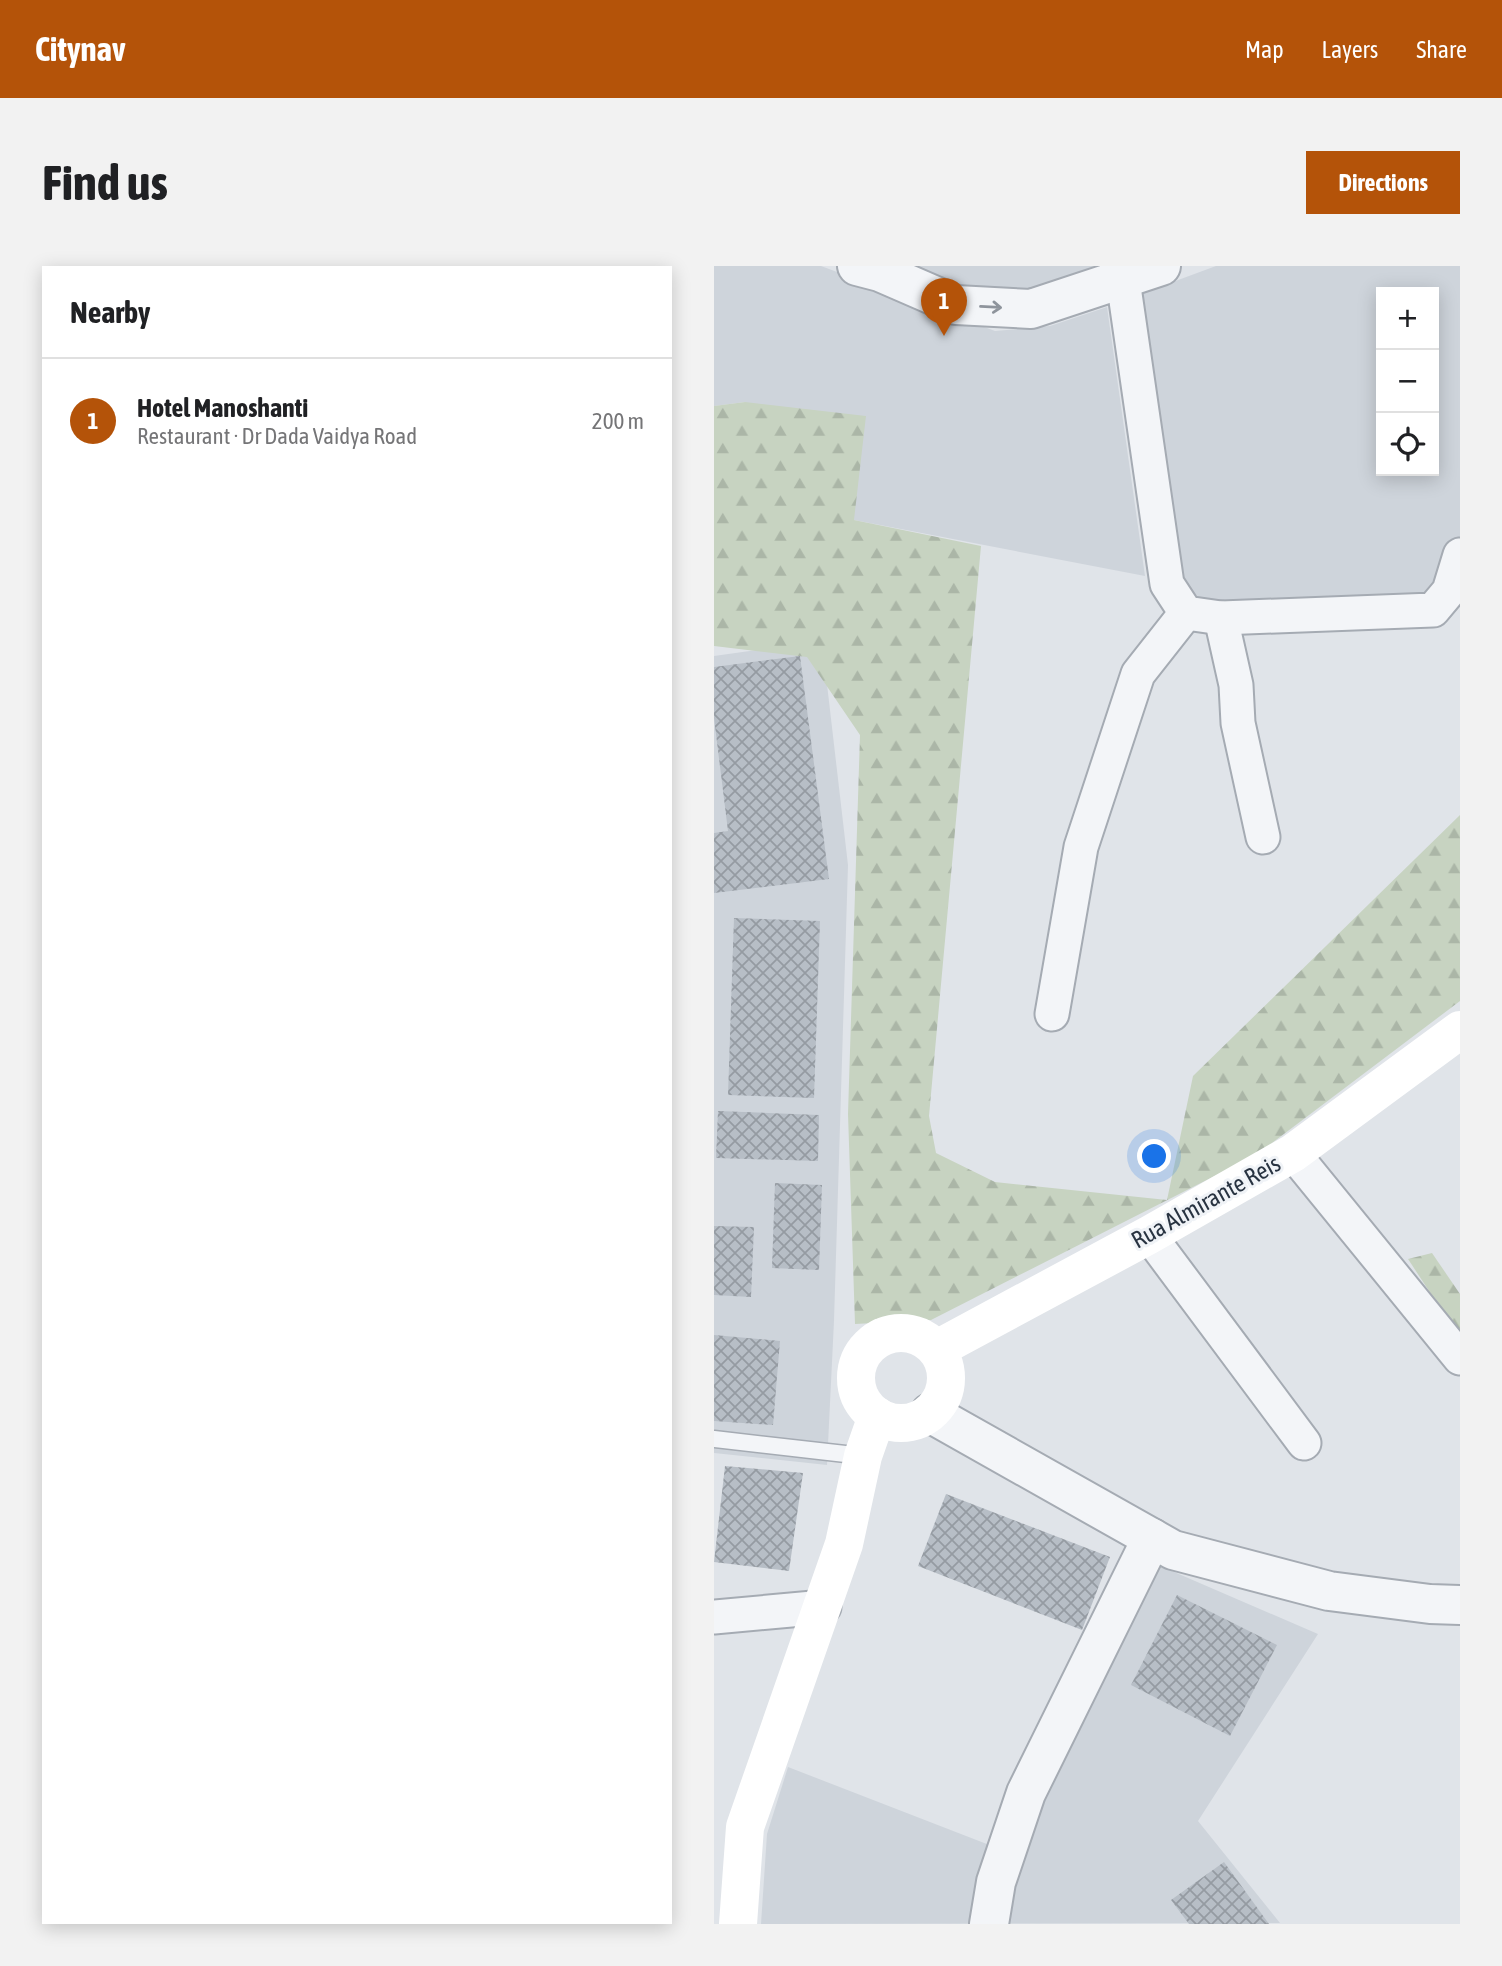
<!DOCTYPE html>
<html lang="en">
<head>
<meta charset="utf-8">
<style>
  body { margin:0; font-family:"Asap Condensed",sans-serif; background:#f2f2f2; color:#202124 }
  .controls { position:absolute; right:21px; top:21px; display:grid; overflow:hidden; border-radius:0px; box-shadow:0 4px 18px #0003 }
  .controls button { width:63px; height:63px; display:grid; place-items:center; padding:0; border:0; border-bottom:2px solid #e0e0e0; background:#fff; color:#202124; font:35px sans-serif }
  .you { position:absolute; left:441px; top:891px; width:24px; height:24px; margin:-18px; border:5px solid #fff; border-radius:50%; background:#1a73e8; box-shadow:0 0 0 10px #1a73e833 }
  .badge { display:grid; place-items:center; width:46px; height:46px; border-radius:50%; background:#b45309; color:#fff; font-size:23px; font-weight:700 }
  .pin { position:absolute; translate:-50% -58px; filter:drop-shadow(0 2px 4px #0008) }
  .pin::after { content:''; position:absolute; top:37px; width:24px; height:21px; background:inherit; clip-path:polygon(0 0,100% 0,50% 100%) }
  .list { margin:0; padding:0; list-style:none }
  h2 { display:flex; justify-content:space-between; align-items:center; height:91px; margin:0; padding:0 28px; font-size:30px }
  h2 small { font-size:23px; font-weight:400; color:#757577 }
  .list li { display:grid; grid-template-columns:46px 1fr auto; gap:21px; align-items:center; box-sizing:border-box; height:126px; padding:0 28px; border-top:2px solid #e0e0e0 }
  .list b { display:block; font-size:26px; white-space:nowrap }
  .list p { margin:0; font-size:23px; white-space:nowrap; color:#757577 }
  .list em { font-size:23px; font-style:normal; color:#757577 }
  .icon { flex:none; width:38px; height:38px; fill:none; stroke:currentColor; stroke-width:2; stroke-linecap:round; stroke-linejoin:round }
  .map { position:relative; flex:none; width:746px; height:1658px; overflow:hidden; border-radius:0px }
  header { display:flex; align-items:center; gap:42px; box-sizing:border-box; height:98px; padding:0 35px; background:#b45309; color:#fff }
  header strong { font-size:33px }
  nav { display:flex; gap:38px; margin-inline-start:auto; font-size:24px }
  .intro { display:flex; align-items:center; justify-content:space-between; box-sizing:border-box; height:168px; padding:0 42px }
  h1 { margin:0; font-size:49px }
  .button { padding:18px 32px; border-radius:0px; background:#b45309; color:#fff; font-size:24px; font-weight:700 }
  main { display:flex; gap:42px; padding:0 42px }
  aside { flex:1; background:#fff; border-radius:0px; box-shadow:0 4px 18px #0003 }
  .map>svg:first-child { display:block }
  .built { fill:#ced4db; fill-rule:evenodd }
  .forest { fill:url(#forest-firs) }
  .building { fill:url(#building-cross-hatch) }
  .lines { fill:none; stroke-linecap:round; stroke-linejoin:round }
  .service-casing { stroke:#a5abb3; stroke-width:19 }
  .minor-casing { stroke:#a5abb3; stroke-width:37 }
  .tertiary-casing { stroke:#a5abb3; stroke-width:42 }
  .service { stroke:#f3f5f8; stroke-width:16 }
  .minor { stroke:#f3f5f8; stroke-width:33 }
  .tertiary { stroke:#f3f5f8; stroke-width:38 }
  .secondary { stroke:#fff; stroke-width:38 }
  .oneway { stroke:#8e949c }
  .labels { text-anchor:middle; stroke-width:6; stroke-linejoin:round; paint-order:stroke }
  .street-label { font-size:24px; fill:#283341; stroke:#f0f3f7 }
</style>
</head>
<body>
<header>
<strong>Citynav</strong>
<nav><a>Map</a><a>Layers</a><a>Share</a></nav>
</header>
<div class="intro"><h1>Find us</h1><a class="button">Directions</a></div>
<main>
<aside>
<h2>Nearby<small></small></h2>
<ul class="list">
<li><span class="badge">1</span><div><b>Hotel Manoshanti</b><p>Restaurant · Dr Dada Vaidya Road</p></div><em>200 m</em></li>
</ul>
</aside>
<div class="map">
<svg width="746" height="1658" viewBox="0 0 746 1658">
  <defs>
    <pattern id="forest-firs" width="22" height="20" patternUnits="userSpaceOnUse" patternTransform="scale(1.75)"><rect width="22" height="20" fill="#c7d3c1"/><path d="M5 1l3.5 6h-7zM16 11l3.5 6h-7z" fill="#abb6a7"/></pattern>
    <pattern id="building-cross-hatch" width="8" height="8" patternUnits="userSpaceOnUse" patternTransform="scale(1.75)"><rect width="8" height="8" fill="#b7bec6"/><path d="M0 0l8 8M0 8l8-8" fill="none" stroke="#959ba2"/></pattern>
  </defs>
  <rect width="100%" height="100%" fill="#e0e4e9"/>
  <!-- built -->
  <g class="built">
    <polygon points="0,0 107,0 281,65 336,60 393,41 431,310 140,254 31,136 0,140"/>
    <polygon points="150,0 381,0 293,31"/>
    <path d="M 502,0 L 746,0 L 746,331 L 703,336 L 488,334 L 466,314 L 429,27 ZM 667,26 L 720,26 L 720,205 L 667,205 Z"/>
    <polygon points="108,375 134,599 120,1055 113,1199 0,1187 0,390"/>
    <polygon points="437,1296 604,1368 484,1555 566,1657 47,1658 53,1568 74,1501 296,1587"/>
  </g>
  <!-- forest -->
  <g class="forest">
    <polygon points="31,136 152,150 140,254 267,280 215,850 222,887 281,916 453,934 479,810 746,549 746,735 542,889 217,1054 141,1058 134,848 146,469 93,391 0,380 0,140"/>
    <polygon points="718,987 746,1028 746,1072 694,993"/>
  </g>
  <!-- building -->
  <g class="building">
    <polygon points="86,390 115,613 0,627 0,567 14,565 0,452 0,401"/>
    <polygon points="20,652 106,655 100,832 14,829"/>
    <polygon points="4,845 105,849 104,895 2,892"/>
    <polygon points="61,917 108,919 105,1004 58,1002"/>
    <polygon points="0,960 40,961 37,1031 0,1029"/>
    <polygon points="0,1069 66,1075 59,1159 0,1155"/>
    <polygon points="11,1200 89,1207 75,1305 0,1296"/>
    <polygon points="232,1228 396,1291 368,1364 204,1300"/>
    <polygon points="463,1329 563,1379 516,1470 417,1419"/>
    <polygon points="510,1596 555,1658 475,1658 457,1634"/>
  </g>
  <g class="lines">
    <defs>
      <polyline id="service" points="0,1173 149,1190"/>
      <g id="minor">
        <polyline points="409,14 453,318 472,347 507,352 719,344 735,325 746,289"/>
        <polyline points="507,352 522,419 524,457 549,571"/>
        <polyline points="338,748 367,581 424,408 472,347"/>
        <polyline points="579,887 746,1092"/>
        <polyline points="435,969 590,1177"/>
        <polyline points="0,1351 110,1341"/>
      </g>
      <g id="tertiary">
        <polyline points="143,0 166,6 242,39 317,43 447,0"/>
        <polyline points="216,1147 459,1284 615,1325 716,1338 746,1339"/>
        <polyline points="275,1658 282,1616 312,1527 438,1272"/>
      </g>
    </defs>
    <!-- service casing -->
    <use href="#service" class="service-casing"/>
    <!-- minor casing -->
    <use href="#minor" class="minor-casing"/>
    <!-- tertiary casing -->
    <use href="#tertiary" class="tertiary-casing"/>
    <!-- service -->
    <use href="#service" class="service"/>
    <!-- minor -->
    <use href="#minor" class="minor"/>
    <!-- tertiary -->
    <use href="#tertiary" class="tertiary"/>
    <!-- secondary -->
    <g class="secondary">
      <circle cx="187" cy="1112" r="45"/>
      <polyline points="223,1083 435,969 579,887 746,764"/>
      <polyline points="24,1658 31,1561 130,1278 149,1190 163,1150"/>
    </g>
  </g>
  <!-- one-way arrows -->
  <defs><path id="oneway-shaft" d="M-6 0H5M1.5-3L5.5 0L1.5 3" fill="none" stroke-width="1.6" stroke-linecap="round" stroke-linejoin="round" transform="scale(1.75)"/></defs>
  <use class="oneway" href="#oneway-shaft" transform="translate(277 41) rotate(3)"/>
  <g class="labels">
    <!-- street labels -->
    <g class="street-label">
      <text transform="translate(492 936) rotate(-29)" y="8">Rua Almirante Reis</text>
    </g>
  </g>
</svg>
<div class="controls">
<button>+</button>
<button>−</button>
<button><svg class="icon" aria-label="locate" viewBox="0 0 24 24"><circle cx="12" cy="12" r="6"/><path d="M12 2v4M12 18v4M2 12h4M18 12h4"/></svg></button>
</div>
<div class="you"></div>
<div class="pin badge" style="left:230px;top:70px">1</div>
</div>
</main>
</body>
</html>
